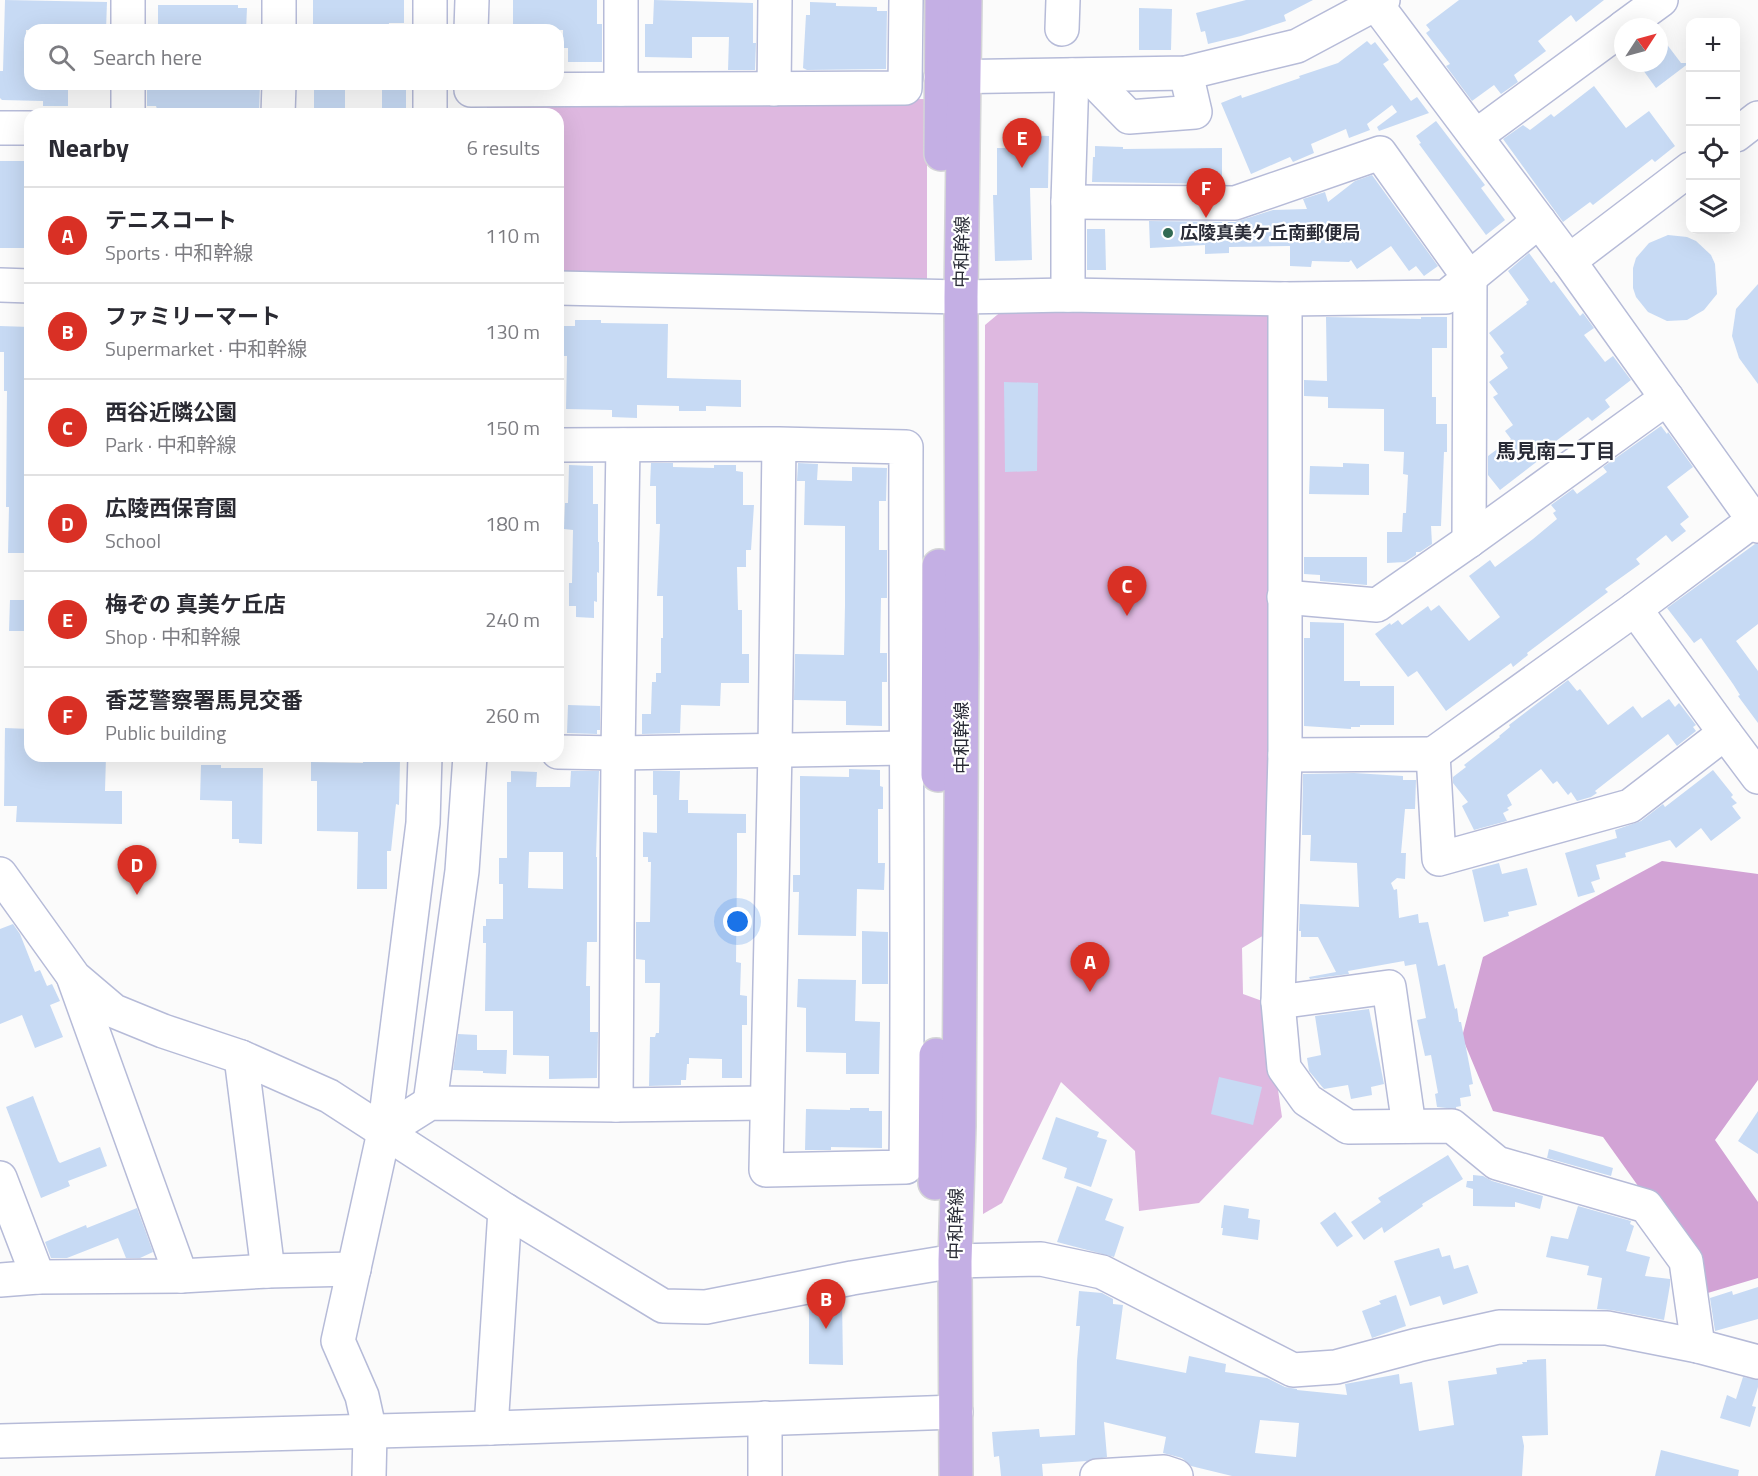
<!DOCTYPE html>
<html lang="en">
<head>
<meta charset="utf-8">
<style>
  body { margin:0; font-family:"Titillium Web","Noto Sans JP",sans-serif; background:#f2f2f3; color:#2b2b33 }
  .controls { position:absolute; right:18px; top:18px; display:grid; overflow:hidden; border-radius:12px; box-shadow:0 6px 24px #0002 }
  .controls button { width:54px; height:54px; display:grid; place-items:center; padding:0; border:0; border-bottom:2px solid #e1e1e2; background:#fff; color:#2b2b33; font:30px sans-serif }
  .compass { position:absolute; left:1614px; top:18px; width:54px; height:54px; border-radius:50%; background:#fff; box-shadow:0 6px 24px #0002; rotate:54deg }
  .you { position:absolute; left:738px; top:922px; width:21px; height:21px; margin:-15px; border:4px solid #fff; border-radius:50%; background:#1a73e8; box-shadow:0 0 0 9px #1a73e833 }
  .badge { display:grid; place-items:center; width:39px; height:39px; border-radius:50%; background:#d93025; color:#fff; font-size:20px; font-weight:700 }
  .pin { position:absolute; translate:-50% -50px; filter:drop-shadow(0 2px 3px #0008) }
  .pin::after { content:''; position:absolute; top:32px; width:21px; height:18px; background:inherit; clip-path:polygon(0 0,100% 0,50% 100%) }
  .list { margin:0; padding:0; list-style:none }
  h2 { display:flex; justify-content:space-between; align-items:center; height:78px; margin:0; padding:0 24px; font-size:26px }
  h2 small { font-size:20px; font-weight:400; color:#7c7c81 }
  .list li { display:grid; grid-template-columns:39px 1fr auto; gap:18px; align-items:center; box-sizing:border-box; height:96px; padding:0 24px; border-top:2px solid #e1e1e2 }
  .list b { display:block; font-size:22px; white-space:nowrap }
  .list p { margin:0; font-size:20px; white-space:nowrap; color:#7c7c81 }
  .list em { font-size:20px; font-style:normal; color:#7c7c81 }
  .icon { flex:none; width:33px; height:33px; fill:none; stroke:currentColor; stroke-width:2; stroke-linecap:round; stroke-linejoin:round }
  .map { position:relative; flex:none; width:1758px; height:1476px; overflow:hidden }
  .search { position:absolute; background:#fff; box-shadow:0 6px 24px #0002; left:24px; top:24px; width:540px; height:66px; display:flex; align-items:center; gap:15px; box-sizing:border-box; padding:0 21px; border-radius:18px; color:#7c7c81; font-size:22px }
  .panel { position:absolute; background:#fff; box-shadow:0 6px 24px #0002; left:24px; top:108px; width:540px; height:654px; border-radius:18px }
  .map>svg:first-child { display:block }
  .green { fill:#deb8e0 }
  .forest { fill:#d2a3d5 }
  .building { fill:#c7daf4; fill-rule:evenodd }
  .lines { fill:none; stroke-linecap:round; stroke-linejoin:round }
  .minor-casing { stroke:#b6bbd8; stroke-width:36 }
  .major-casing { stroke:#d4d5d7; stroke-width:36 }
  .minor { stroke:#fff; stroke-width:33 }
  .major { stroke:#c4afe4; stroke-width:33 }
  .poi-dot { fill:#316a53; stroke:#fff; stroke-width:2 }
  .labels { text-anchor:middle; stroke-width:4.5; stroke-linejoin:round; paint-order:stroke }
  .poi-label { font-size:18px; font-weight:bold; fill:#2a2c37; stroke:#fff; text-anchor:start }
  .street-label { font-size:18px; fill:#2a2c37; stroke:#fff }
  .neighbourhood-label { font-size:20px; font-weight:bold; fill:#2a2c37; stroke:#fff }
</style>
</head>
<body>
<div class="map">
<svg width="1758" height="1476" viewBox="0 0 1758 1476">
  <rect width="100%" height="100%" fill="#fbfbfb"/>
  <!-- green -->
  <g class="green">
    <polygon points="927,99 927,282 558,274 558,114 487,114 487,103"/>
    <polygon points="1003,310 1268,313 1271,931 1242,948 1243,994 1265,1002 1282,1117 1199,1203 1139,1211 1135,1151 1061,1082 1002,1203 983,1214 985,325"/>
  </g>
  <!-- forest -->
  <polygon class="forest" points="1662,861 1758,874 1758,1080 1715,1140 1758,1202 1758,1278 1701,1295 1646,1197 1603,1137 1493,1111 1462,1037 1483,957"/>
  <!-- building -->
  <g class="building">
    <polygon points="5,0 107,2 106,30 26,30 25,65 30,66 30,84 68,84 68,106 43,106 43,101 2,100 0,98 0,71 3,71"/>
    <polygon points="313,0 404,0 404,23 389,23 388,30 313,30"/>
    <polygon points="513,0 597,0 597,24 602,24 602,62 568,62 568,48 563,48 563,30 513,30"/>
    <polygon points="654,0 753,3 753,43 756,43 755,70 728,70 729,37 692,37 692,58 645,57 645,24 653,24"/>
    <polygon points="1246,0 1313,0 1284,15 1286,21 1241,36 1208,44 1205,31 1201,32 1196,13"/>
    <polygon points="1459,0 1604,0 1576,22 1571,15 1538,41 1546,51 1514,75 1518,82 1501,94 1494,85 1472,101 1446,66 1450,64 1426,33 1430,30 1426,25"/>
    <polygon points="810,2 836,3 836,6 877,7 877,11 887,11 886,69 807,70 803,68 806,15 810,15"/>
    <polygon points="158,5 238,5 238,8 247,8 246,30 158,30"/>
    <polygon points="1139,8 1172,9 1171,50 1139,50"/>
    <polygon points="1659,34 1681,63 1689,63 1656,88 1638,63 1659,63"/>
    <polygon points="1367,41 1371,45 1375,42 1389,60 1383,64 1411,101 1417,97 1429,113 1379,131 1377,127 1397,112 1392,105 1367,124 1370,130 1349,138 1346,129 1311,144 1314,153 1293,162 1290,157 1251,174 1221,103 1241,95 1242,98 1300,78 1299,76 1338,63"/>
    <polygon points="220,84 260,84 259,113 176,114 176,109 157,109 156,106 147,106 147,85 220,87"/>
    <rect x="314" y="84" width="31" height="30"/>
    <rect x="382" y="84" width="24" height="30"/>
    <polygon points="1594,86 1626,128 1649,111 1675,146 1655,162 1652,159 1593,205 1590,202 1563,222 1503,139 1523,125 1530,130 1551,114 1554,117"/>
    <polygon points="1436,121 1485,185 1481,188 1505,220 1486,235 1419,144 1421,143 1416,136"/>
    <polygon points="1024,135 1049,136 1048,188 1030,188 1032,260 995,261 993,195 997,195 997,148 1024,148"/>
    <polygon points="1095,146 1123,147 1123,149 1222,148 1222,184 1092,182 1093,157 1095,157"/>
    <rect x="0" y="161" width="30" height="87"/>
    <polygon points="1372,175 1438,266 1424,276 1416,266 1409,271 1391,246 1357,269 1351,260 1349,262 1312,261 1311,267 1290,266 1290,246 1229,247 1229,253 1205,254 1205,245 1150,248 1149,221 1235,222 1273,210 1307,209 1303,199 1325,192 1328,202 1355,181"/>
    <polygon points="1087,229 1105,229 1106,270 1087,270"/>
    <polygon points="1668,235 1687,237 1696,241 1711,255 1715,264 1717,294 1704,310 1687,320 1667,321 1648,312 1636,297 1633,288 1633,268 1636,258 1649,243"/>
    <polygon points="1529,253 1551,283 1554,281 1580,316 1583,313 1594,328 1584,335 1605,362 1613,356 1631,380 1605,400 1610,407 1592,421 1588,417 1544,450 1545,452 1538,458 1539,460 1500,490 1488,475 1488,456 1511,439 1505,431 1513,425 1493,397 1498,394 1489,382 1508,368 1500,356 1504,353 1489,333 1527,304 1526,302 1529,300 1508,271"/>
    <polygon points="1758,284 1758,384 1739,358 1732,336 1736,309"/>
    <polygon points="1326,317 1421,319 1421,317 1447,317 1447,348 1432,348 1432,397 1436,397 1436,424 1447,424 1447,452 1444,452 1441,526 1431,526 1432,544 1420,552 1416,552 1416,555 1405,562 1387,563 1387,532 1402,532 1403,513 1406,513 1408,475 1403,474 1404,452 1384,451 1384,409 1328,408 1328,397 1304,396 1304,380 1327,381"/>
    <polygon points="575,320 601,320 601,323 668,324 667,378 741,380 741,407 706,406 706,411 679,411 679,406 637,405 637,418 612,417 612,410 566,409 567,356 558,356 558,326 575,326"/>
    <polygon points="0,326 30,327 30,553 8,553 9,507 6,507 7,391 4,391 4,352 0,352"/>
    <polygon points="1004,382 1038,383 1037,471 1005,472"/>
    <polygon points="1661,426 1667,434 1668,432 1693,467 1667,487 1689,517 1680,524 1686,531 1672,542 1666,535 1636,559 1640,564 1605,589 1608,592 1527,653 1528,655 1513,667 1511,663 1446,711 1417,671 1408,677 1375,634 1390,623 1391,625 1398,620 1402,625 1428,606 1431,611 1439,605 1469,641 1500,617 1469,576 1490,560 1495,567 1533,539 1557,519 1553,513 1556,511 1551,505 1573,489 1577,494 1607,472 1603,467"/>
    <polygon points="651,463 673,463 673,467 714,468 714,465 736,465 736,471 743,472 743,505 754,505 751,550 746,550 746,567 737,567 738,610 742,610 742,654 749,654 749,683 721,683 720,706 681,705 680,733 642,734 642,714 651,714 652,682 656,682 656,673 661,673 661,638 663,638 663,596 657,596 660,524 656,524 656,486 650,486"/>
    <polygon points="798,463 818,464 817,480 852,481 852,467 887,468 886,501 879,501 879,550 887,550 887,598 881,598 880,653 887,653 887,682 882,682 882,726 846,725 846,701 794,700 795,654 844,655 845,605 845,526 804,525 805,481 797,481"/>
    <polygon points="1343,463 1369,464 1369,495 1309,494 1310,466 1343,467"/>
    <polygon points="569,465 593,466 593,504 598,504 598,542 599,542 599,573 597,572 597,602 594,601 594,618 576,617 576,606 569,606 569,583 572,583 573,530 564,529 565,503 568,503"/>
    <polygon points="1755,544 1758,544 1758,624 1736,641 1758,671 1758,723 1738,696 1740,695 1733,684 1701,638 1694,643 1667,608"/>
    <polygon points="1304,557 1367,557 1367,585 1320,581 1320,575 1304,574"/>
    <polygon points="10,600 30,600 30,631 9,631"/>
    <polygon points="1310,622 1344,623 1344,681 1360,681 1360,686 1394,686 1394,725 1360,725 1360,727 1351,727 1351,729 1304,726 1304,638 1310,638"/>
    <polygon points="1568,680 1577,691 1580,689 1608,725 1633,706 1642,718 1669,699 1675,707 1679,703 1696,725 1693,727 1696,731 1677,746 1668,734 1595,791 1597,793 1591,797 1577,801 1571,792 1568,795 1557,781 1553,784 1541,769 1507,795 1512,805 1507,808 1509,810 1503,813 1507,821 1474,830 1462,806 1468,802 1453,783 1453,777 1466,767 1464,765 1500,737 1499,736 1510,727 1509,725"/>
    <polygon points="568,705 600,706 600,730 597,730 597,734 567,733"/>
    <polygon points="5,728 30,729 30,756 106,756 105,791 122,791 122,824 16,822 17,806 4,806"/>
    <polygon points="363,759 400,760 399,805 396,804 391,851 387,851 387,889 357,889 358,832 317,831 317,781 311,781 311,762 363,763"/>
    <polygon points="201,765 221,765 221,768 263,768 262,844 239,843 239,839 232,839 232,801 200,800"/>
    <polygon points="849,769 880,770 880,786 883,787 883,809 878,809 878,863 885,863 884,890 857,889 856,936 798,935 799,892 793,892 793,875 800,875 800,776 849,777"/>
    <polygon points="1713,770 1733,795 1731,797 1737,803 1732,806 1741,818 1711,841 1701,828 1676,848 1670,840 1625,853 1626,857 1596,865 1600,879 1591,882 1595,892 1578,897 1565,853 1617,838 1615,830 1641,821 1663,804 1665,807"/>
    <path d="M 511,771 L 537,772 L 536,787 L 570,787 L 571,771 L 599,771 L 596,857 L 597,857 L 597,942 L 587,942 L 586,986 L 590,986 L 590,1032 L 598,1032 L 597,1078 L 549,1079 L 549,1056 L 513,1055 L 513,1011 L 485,1011 L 486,943 L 483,943 L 483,926 L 486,926 L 486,919 L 503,919 L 503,884 L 499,884 L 499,858 L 507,858 L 507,782 L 511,782 ZM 529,852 L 563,852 L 563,889 L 528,888 Z"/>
    <polygon points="653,771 680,771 679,800 688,800 688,813 746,814 746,833 737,833 737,872 736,962 741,963 740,995 747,996 747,1025 742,1025 742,1078 722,1078 722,1059 689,1058 689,1064 687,1064 686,1080 681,1080 681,1085 649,1086 650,1037 655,1037 656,1033 659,1033 660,983 645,983 645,960 636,959 636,922 650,922 651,862 648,862 648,857 643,857 643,832 657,833 657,795 653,795"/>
    <polygon points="1354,773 1403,776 1403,780 1416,780 1415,809 1405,809 1401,853 1406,853 1405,879 1397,878 1391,883 1394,890 1397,889 1399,918 1418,914 1419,923 1428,922 1438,966 1445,964 1455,1009 1457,1008 1459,1022 1461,1022 1473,1084 1469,1085 1471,1096 1460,1098 1461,1106 1456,1107 1456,1109 1437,1107 1435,1094 1438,1093 1431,1055 1425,1056 1417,1020 1426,1018 1416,964 1405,966 1404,961 1348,971 1349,974 1310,979 1309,977 1336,972 1318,937 1301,937 1301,931 1299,931 1300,904 1359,907 1357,863 1310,861 1311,835 1302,835 1303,774"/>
    <polygon points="1499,863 1502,874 1527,868 1537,905 1508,912 1509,916 1484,922 1472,870"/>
    <polygon points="13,924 20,934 35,972 40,970 47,986 52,984 60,1001 50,1005 63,1037 35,1048 22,1015 0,1024 0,929"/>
    <polygon points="862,931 888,932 888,984 862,984"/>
    <polygon points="798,979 856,980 855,1021 880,1022 879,1074 846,1074 846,1053 806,1052 806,1008 797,1007"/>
    <polygon points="1369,1009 1384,1084 1371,1087 1372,1095 1351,1099 1348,1085 1324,1089 1309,1071 1307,1058 1321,1055 1315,1016"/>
    <polygon points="458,1034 477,1035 477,1050 507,1050 506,1074 483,1073 483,1071 453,1070"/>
    <polygon points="1219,1077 1262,1087 1253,1125 1211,1114"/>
    <polygon points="33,1096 58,1161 60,1163 100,1147 107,1166 68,1181 70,1186 41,1198 6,1107"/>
    <polygon points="850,1108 869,1108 869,1111 882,1111 882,1148 831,1147 831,1150 805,1150 806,1109 850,1110"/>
    <polygon points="1758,1111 1758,1154 1738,1141"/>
    <polygon points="1056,1117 1099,1132 1097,1137 1107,1140 1091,1187 1064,1178 1067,1168 1042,1159"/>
    <polygon points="1549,1149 1613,1168 1611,1176 1547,1158"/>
    <polygon points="1448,1155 1463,1179 1422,1204 1423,1206 1384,1233 1382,1227 1364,1240 1351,1222 1381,1202 1378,1198"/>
    <polygon points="1473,1175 1483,1176 1492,1181 1543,1196 1540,1209 1515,1202 1515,1207 1473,1206 1473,1189 1466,1187 1467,1181 1473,1181"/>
    <polygon points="1077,1186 1113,1199 1105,1220 1124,1227 1114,1257 1057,1242"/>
    <polygon points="1224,1205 1249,1209 1248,1218 1260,1220 1258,1240 1222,1235 1223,1228 1221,1228"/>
    <polygon points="1578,1206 1631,1221 1630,1224 1634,1226 1626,1251 1650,1257 1645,1276 1670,1279 1670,1285 1664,1320 1611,1310 1597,1309 1602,1278 1587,1275 1589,1266 1546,1257 1551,1236 1568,1239"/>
    <polygon points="137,1208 153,1252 140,1258 126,1258 118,1238 67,1258 51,1258 45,1242 86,1225 87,1228"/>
    <polygon points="1335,1212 1353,1236 1337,1247 1320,1223"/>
    <polygon points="1439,1248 1442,1257 1450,1255 1454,1269 1468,1265 1478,1293 1443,1305 1440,1296 1410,1306 1394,1261"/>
    <polygon points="1758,1287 1758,1319 1715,1331 1710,1298 1732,1291 1733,1295"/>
    <path d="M 1079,1291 L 1102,1293 L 1113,1299 L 1113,1304 L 1123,1305 L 1116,1359 L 1186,1373 L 1189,1356 L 1226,1364 L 1225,1372 L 1267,1378 L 1285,1387 L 1297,1389 L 1297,1390 L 1347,1395 L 1345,1384 L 1399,1374 L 1400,1384 L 1412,1382 L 1419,1431 L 1454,1425 L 1448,1381 L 1497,1374 L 1496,1368 L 1523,1364 L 1522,1362 L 1527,1362 L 1527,1360 L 1546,1359 L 1548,1435 L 1522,1436 L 1524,1446 L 1522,1476 L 1232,1476 L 1191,1466 L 1182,1458 L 1163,1453 L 1166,1437 L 1104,1422 L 1107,1457 L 1087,1461 L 1042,1464 L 1043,1476 L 1001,1476 L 999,1456 L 994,1457 L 992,1432 L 1039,1429 L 1040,1437 L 1075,1435 L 1077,1361 L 1080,1326 L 1076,1326 ZM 1260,1420 L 1299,1423 L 1296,1457 L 1255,1453 Z"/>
    <polygon points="1396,1295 1406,1326 1372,1338 1362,1311 1381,1304 1379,1301"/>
    <polygon points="842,1299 843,1365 809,1364 809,1306"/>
    <polygon points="1743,1377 1758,1380 1758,1387 1752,1406 1756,1407 1750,1427 1720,1418 1727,1395 1736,1399"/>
    <polygon points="1661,1450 1739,1470 1738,1476 1655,1476"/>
  </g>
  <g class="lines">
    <defs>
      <g id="minor">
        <polyline points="1373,0 1569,261 1758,526"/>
        <polyline points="1624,27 1661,0"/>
        <polyline points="1062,29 1063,0"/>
        <polyline points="128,30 128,0"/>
        <polyline points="279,30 279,0"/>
        <polyline points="430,30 430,0"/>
        <polyline points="471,30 472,0"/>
        <polyline points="1088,75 1129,117 1195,112 1186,73"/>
        <polyline points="941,77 1186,73 1297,46 1383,0"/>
        <polyline points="471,84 471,90 905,88 906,0"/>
        <polyline points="621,89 621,0"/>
        <polyline points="774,89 775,0"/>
        <polyline points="128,114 128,84"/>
        <polyline points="278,114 279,84"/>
        <polyline points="430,114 430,84"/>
        <polyline points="0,128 30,128"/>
        <polyline points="1736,135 1758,118"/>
        <polyline points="1476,136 1623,28"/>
        <polyline points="1068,202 1235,203 1380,153 1470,279 1469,541"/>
        <polyline points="1569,261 1690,169"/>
        <polyline points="0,285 30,286"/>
        <polyline points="558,288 961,297 1068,295 1285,299 1446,297 1539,221"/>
        <polyline points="1068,295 1068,202 1072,75"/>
        <polyline points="1285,299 1285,755 1278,1002 1284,1068 1307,1100 1348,1127 1452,1126 1497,1163 1646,1206 1686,1261 1698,1346"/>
        <path d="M 558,445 L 779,444 L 775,750 L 766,1170 L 906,1167 C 909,927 905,687 906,447 L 779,444"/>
        <polyline points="1284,597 1377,605 1469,541 1667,398"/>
        <polyline points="1635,609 1725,733"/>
        <polyline points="558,752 618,753 905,748"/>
        <polyline points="1433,754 1635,609 1758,517"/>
        <polyline points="1285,755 1433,754 1439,859 1630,806 1725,733 1758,777"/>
        <polyline points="0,874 74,977 114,1011 163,1031 241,1057 329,1096 505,1210 663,1306 706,1307 852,1278 955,1261 1041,1259 1102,1272 1293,1370 1336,1367 1418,1345 1499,1327 1607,1328 1698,1346 1758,1362"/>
        <polyline points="74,979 181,1276"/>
        <polyline points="1278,1002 1389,987 1409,1126"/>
        <polyline points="241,1057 268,1271"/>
        <polyline points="430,1103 462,871 470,756"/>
        <polyline points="616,1105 618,753 623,445"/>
        <polyline points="384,1132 430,1103 616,1105 766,1103"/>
        <polyline points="0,1178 38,1277"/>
        <polyline points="0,1280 38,1277 181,1276 268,1271 354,1269"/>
        <polyline points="765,1418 765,1476"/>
        <polyline points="491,1428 505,1210"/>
        <polyline points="0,1441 491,1428 956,1412"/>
        <polyline points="369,1476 370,1432 362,1396 338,1341 384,1132 423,823 425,756"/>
        <polyline points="1097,1476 1164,1472 1176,1476"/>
      </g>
      <g id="major">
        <polyline points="941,154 942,0"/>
        <polyline points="938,775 939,566"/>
        <polyline points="935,1183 936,1055"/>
        <polyline points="956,1476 955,1261 959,1126 962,649 961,297 965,0"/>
      </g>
    </defs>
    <!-- minor casing -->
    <use href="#minor" class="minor-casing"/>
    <!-- major casing -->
    <use href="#major" class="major-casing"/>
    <!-- minor -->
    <use href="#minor" class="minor"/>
    <!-- major -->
    <use href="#major" class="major"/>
  </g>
  <!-- markers -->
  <circle class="poi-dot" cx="1168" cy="233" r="6"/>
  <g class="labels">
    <!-- poi labels -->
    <g class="poi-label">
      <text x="1180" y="239">広陵真美ケ丘南郵便局</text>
    </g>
    <!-- street labels -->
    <g class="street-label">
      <text transform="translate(962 252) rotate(-89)" y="6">中和幹線</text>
      <text transform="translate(962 738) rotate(-90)" y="6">中和幹線</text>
      <text transform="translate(956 1224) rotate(-89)" y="6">中和幹線</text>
    </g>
    <!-- neighbourhood labels -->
    <g class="neighbourhood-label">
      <text x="1556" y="458">馬見南二丁目</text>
    </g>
  </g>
</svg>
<div class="controls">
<button>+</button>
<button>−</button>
<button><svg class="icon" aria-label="locate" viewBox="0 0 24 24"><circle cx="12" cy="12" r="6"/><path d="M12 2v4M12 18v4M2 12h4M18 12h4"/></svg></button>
<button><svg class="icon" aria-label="layers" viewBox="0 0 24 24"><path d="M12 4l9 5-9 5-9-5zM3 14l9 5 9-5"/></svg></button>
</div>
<svg class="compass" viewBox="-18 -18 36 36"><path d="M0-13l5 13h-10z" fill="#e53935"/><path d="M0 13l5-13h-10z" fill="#7c7c81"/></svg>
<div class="you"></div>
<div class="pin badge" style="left:1090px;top:992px">A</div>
<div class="pin badge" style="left:826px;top:1329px">B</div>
<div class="pin badge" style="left:1127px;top:616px">C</div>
<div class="pin badge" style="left:137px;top:895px">D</div>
<div class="pin badge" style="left:1022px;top:168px">E</div>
<div class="pin badge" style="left:1206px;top:218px">F</div>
<div class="search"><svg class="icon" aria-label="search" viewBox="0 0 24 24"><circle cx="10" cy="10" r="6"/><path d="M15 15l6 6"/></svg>Search here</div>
<section class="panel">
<h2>Nearby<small>6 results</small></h2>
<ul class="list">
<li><span class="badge">A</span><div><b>テニスコート</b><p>Sports · 中和幹線</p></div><em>110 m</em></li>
<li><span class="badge">B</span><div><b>ファミリーマート</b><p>Supermarket · 中和幹線</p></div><em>130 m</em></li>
<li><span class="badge">C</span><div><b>西谷近隣公園</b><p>Park · 中和幹線</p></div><em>150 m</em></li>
<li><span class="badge">D</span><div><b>広陵西保育園</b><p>School</p></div><em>180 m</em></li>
<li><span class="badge">E</span><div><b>梅ぞの 真美ケ丘店</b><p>Shop · 中和幹線</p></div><em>240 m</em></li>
<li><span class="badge">F</span><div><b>香芝警察署馬見交番</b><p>Public building</p></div><em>260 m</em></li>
</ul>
</section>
</div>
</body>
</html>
